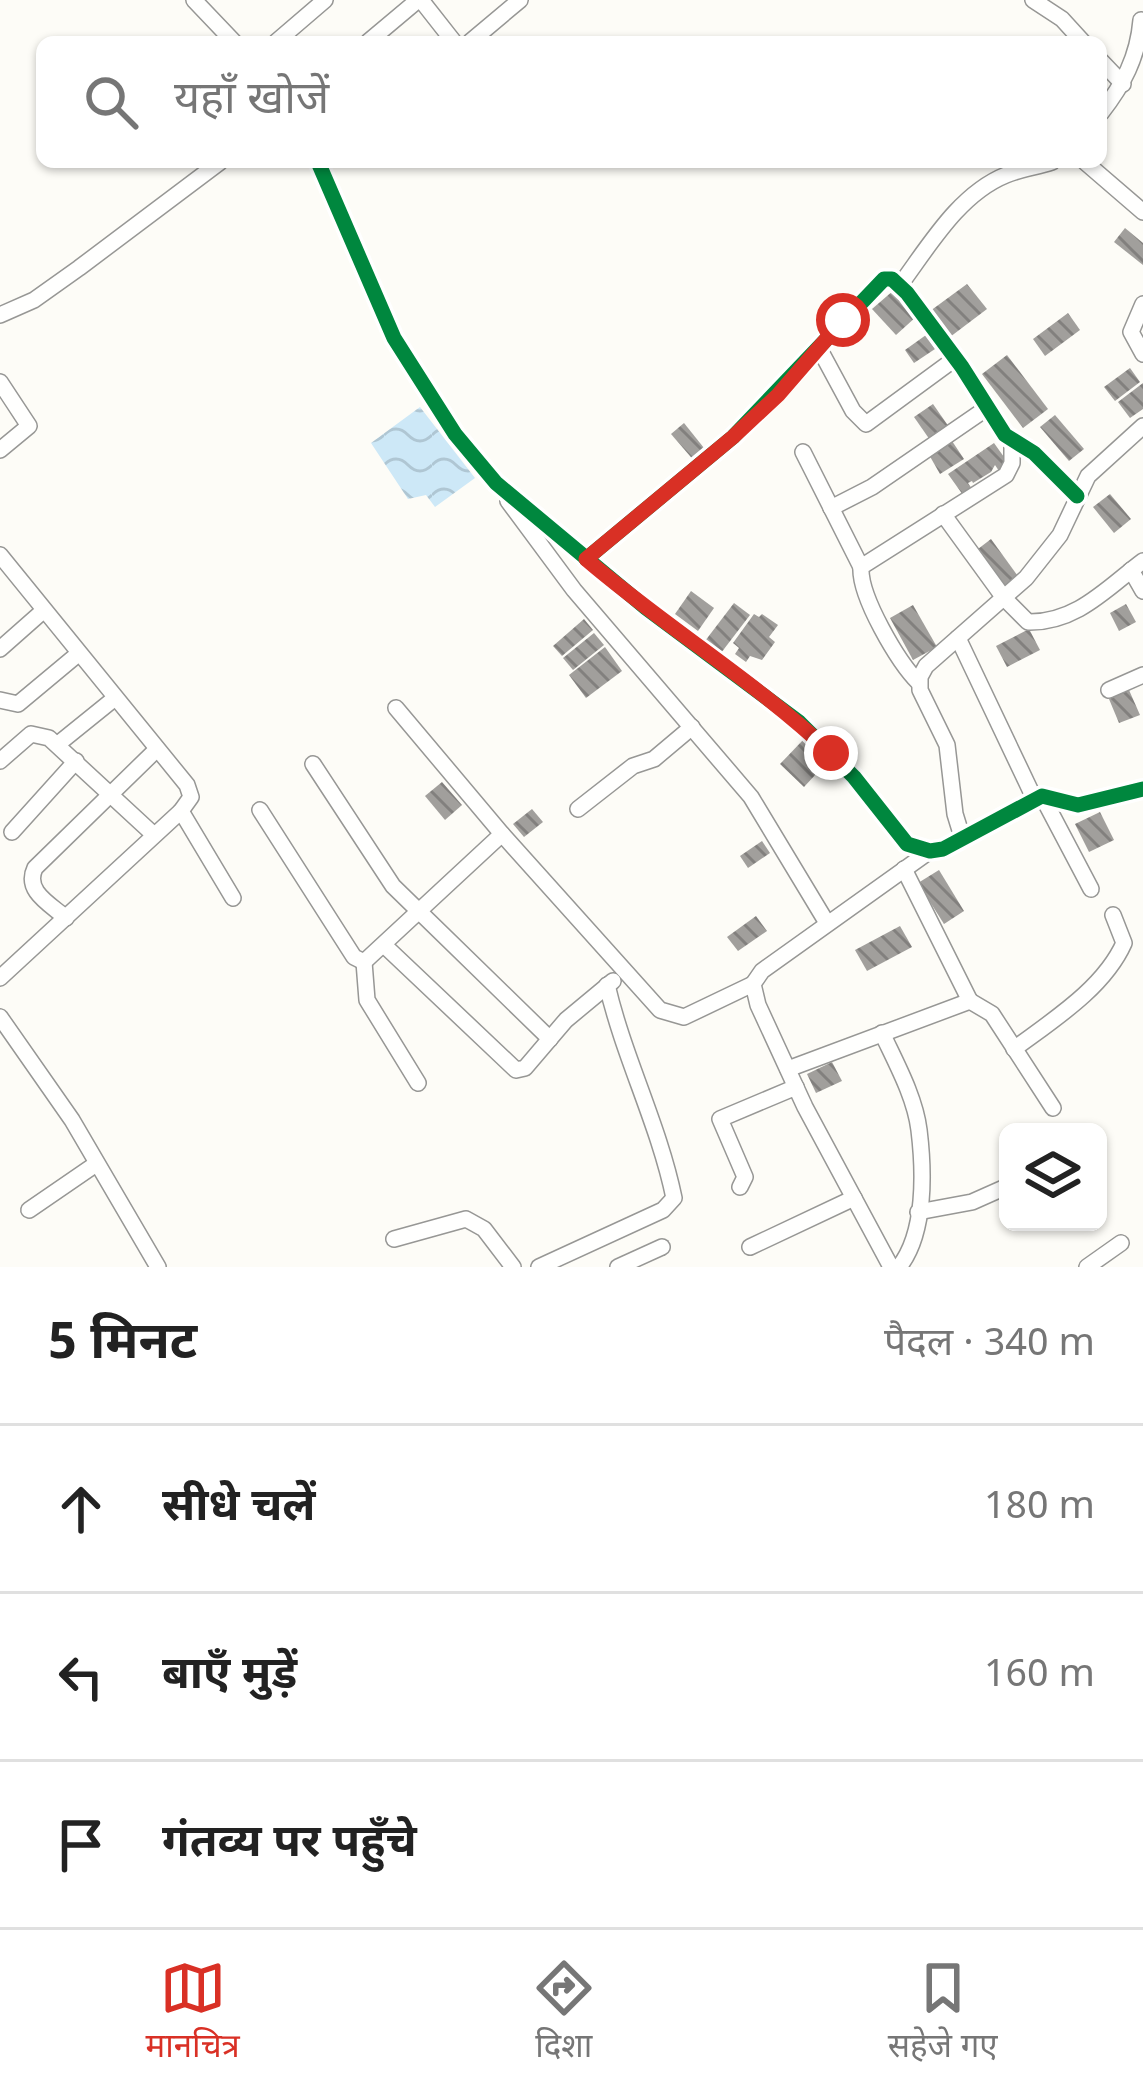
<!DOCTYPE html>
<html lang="hi">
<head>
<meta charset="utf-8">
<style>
  body { margin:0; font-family:Georgia,"Noto Sans Devanagari",serif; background:#f6f6f6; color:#222 }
  .controls { position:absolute; right:36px; bottom:36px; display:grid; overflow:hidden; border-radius:18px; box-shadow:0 3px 9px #0004 }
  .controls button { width:108px; height:108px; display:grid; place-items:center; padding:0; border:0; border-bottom:3px solid #e0e0e0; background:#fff; color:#222; font:60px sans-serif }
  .stop { position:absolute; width:36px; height:36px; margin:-27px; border:9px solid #d93025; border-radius:50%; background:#fff }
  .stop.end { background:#d93025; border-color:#fff; box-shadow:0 3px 12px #0008 }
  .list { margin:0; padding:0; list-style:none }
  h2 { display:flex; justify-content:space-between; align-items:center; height:156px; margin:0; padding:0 48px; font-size:51px }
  h2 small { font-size:39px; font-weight:400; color:#767676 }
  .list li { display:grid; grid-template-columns:78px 1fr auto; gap:36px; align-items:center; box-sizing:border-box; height:168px; padding:0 48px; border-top:3px solid #e0e0e0 }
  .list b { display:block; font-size:45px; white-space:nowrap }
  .list em { font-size:39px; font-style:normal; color:#767676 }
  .icon { flex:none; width:66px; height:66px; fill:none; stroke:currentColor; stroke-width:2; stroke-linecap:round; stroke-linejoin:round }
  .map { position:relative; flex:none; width:1143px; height:1267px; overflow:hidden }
  .search { position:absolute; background:#fff; box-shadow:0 3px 9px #0004; left:36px; right:36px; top:36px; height:132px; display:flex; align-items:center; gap:30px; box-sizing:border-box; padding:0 42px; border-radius:18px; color:#767676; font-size:45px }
  .sheet { height:660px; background:#fff }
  nav { display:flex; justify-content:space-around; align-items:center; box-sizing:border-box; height:168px; border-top:3px solid #e0e0e0; background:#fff; font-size:33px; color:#767676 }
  nav a { display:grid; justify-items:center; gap:6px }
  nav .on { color:#d93025 }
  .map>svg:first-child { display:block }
  .water { fill:url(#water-waves) }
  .building { fill:url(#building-back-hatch) }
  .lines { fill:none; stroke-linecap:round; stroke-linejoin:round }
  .minor-casing { stroke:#979795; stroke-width:18 }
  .minor { stroke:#fffffe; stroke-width:15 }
  .cycleway-casing { stroke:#fff; stroke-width:22 }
  .cycleway { stroke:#00873e; stroke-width:15 }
  .route { stroke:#d93025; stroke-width:15 }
</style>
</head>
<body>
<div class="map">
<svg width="1143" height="1267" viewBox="0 0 1143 1267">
  <defs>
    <pattern id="water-waves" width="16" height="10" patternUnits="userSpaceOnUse" patternTransform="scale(3)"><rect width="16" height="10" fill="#cde8f7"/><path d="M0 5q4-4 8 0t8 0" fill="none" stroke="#afc6d3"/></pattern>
    <pattern id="building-back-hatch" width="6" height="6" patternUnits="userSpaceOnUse" patternTransform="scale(3)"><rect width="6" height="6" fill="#a19f9c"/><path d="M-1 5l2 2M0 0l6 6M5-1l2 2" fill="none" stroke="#82807e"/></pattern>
  </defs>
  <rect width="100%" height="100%" fill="#fdfcf7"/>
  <!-- water -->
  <polygon class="water" points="420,407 475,478 435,507 426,495 408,499 371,443"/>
  <!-- building -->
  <g class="building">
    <polygon points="1125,228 1143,243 1143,265 1114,242"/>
    <polygon points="967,284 987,309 946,340 926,314"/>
    <polygon points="894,290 917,316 896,335 872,309"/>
    <polygon points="1068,313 1080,330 1045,356 1033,339"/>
    <polygon points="926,335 935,349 914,363 905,350"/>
    <polygon points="1007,355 1048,409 1023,428 982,374"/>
    <polygon points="1130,368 1140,382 1115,401 1104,387"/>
    <polygon points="1143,383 1143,409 1130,418 1118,402"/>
    <polygon points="933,404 949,427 930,440 914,417"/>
    <polygon points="1055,415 1084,449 1069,461 1040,427"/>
    <polygon points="684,423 708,453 696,463 671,434"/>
    <polygon points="950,438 964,459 940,474 928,453"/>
    <polygon points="994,443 1009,464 999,471 995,465 991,472 973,483 972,481 968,483 972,489 963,495 948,474"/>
    <polygon points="1110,494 1131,519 1114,533 1093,507"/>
    <polygon points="991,539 1020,579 1007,588 978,549"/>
    <polygon points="691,591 714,608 698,631 675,614"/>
    <polygon points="734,603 750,615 721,653 705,641"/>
    <polygon points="1126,604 1136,622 1119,631 1110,613"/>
    <polygon points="913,605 937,647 913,660 890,618"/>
    <polygon points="754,614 759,617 762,614 778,625 769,637 775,642 762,660 750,656 746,662 735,654 739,648 733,643"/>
    <polygon points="584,619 593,630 562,656 553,646"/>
    <polygon points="1029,629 1040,650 1007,667 996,646"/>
    <polygon points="594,633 604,645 573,670 563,658"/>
    <polygon points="605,647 622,671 586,698 569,675"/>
    <polygon points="1129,690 1140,715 1119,723 1109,699"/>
    <polygon points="804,739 828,761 804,787 780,764"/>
    <polygon points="442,782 462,805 445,820 425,796"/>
    <polygon points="532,809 543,822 524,837 513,824"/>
    <polygon points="1100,812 1114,840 1089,852 1075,824"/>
    <polygon points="762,841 770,853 748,868 740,856"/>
    <polygon points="939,870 964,911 944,924 918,883"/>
    <polygon points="756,916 767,931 738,951 727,937"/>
    <polygon points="900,926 912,947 867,971 855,950"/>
    <polygon points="832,1062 842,1081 816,1093 807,1074"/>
  </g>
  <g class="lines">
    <defs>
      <g id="minor">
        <polyline points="194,0 234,42"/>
        <polyline points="421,0 454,42"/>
        <polyline points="1033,0 1062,19 1083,42"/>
        <polyline points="276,42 325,0"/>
        <polyline points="368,42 418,0"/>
        <polyline points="470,42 520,0"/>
        <polyline points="1101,61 1123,84"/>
        <path d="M 1101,113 C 1123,85 1138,57 1141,20"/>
        <polyline points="318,162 394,338 455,434 496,483 646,608 799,722 854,777 907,844 930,851 943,849 1042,796 1078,805 1143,789"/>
        <polyline points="1085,162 1143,212"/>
        <path d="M 900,285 C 929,246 959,194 1006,175 C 1020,169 1037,167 1052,162"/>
        <polyline points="1143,304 1131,332 1143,354"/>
        <polyline points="0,315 34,300 79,268 220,162"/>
        <polyline points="819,348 853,411 866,424 956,358"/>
        <polyline points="0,382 29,426 0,450"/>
        <polyline points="803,452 861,567"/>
        <polyline points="508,501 574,590 751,797 827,923"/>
        <polyline points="831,508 872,487 987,408"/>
        <path d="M 943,514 L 1004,598 L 1028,622 C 1077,623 1108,587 1143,561"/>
        <polyline points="0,555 187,785 191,797 181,811 0,978"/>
        <polyline points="586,559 733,437 884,279 892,279 907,293 962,367 1005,435 1034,453 1077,496"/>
        <polyline points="1131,570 1143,591"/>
        <polyline points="958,638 1034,798"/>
        <polyline points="0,649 43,611"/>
        <path d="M 919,683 C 898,662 859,596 861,567 L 1006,475 L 1012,463 L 1012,441"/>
        <polyline points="1109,690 1143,675"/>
        <polyline points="0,700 18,704 78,654"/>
        <polyline points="396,708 502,834 660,1010 684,1017 753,984"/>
        <polyline points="58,744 115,698"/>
        <polyline points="0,761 31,734 49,738 153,834"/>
        <polyline points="313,764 393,886 550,1039"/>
        <polyline points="1042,796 1091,889"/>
        <polyline points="578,809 633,766 654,759 692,727"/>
        <polyline points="260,810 354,957 364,962 502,834"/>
        <polyline points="181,811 233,898"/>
        <polyline points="12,832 76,761"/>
        <polyline points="963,840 955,814 947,745 920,690 920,677 926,666 1026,578 1060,535 1088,476 1143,426"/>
        <polyline points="904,869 970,1001"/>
        <path d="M 66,918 C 50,904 24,891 35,868 L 157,749"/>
        <polyline points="385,946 516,1070 525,1068 566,1020 613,981"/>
        <polyline points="364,962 367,1000 418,1083"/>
        <polyline points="0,1017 72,1120 158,1267"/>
        <path d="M 882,1033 C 896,1063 915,1097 919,1130 C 924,1171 926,1233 899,1267"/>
        <path d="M 1014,1049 C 1053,1020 1104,988 1124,943 L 1113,915"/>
        <polyline points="788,1069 970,1001 992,1014 1053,1108"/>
        <polyline points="740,1187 745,1177 720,1119 796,1087"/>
        <polyline points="29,1210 96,1164"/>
        <polyline points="918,1212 972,1202 1008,1186"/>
        <polyline points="394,1239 466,1219 484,1229 513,1267"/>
        <polyline points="750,1247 854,1198"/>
        <path d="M 539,1267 L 663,1210 L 674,1198 C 659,1125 624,1058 607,985"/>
        <polyline points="618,1267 662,1247"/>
        <polyline points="891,1267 805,1107 758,1005 753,984 762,971 930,851"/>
        <polyline points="1087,1267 1121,1243"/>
      </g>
    </defs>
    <!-- minor casing -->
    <use href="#minor" class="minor-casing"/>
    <!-- minor -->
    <use href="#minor" class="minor"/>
    <defs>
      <g id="cycleway">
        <polyline points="318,162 394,338 455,434 496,483 646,608 799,722 854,777 907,844 930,851 943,849 1042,796 1078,805 1143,789"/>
        <polyline points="586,559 733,437 884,279 892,279 907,293 962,367 1005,435 1034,453 1077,496"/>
      </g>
    </defs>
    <!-- cycleway casing -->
    <use href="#cycleway" class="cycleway-casing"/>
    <!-- cycleway -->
    <use href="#cycleway" class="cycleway"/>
  </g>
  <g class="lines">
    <!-- route -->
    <path class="route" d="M 831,753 C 755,681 665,627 586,559 L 733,437 L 778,395 L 843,320"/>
  </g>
</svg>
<div class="controls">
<button><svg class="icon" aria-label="layers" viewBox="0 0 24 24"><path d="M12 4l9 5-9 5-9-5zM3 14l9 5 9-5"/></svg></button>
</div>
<div class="stop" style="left:843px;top:320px"></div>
<div class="stop end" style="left:831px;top:753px"></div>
<div class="search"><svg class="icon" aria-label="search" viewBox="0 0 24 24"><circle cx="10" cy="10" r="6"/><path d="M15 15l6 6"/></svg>यहाँ खोजें</div>
</div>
<section class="sheet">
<h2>5 मिनट<small>पैदल · 340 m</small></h2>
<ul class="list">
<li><svg class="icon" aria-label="ahead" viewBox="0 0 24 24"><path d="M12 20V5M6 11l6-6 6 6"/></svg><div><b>सीधे चलें</b></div><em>180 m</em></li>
<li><svg class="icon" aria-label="left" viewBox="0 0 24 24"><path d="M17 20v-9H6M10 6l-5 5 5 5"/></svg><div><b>बाएँ मुड़ें</b></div><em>160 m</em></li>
<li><svg class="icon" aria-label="arrive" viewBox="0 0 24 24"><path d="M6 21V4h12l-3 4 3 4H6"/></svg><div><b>गंतव्य पर पहुँचे</b></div></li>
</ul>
</section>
<nav>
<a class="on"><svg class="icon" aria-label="map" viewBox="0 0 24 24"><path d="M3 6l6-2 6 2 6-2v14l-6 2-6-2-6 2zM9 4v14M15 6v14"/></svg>मानचित्र</a>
<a><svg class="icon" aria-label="directions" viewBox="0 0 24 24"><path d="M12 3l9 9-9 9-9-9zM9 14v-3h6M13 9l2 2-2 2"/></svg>दिशा</a>
<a><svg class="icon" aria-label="saved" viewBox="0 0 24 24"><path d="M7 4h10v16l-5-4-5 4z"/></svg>सहेजे गए</a>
</nav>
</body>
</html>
